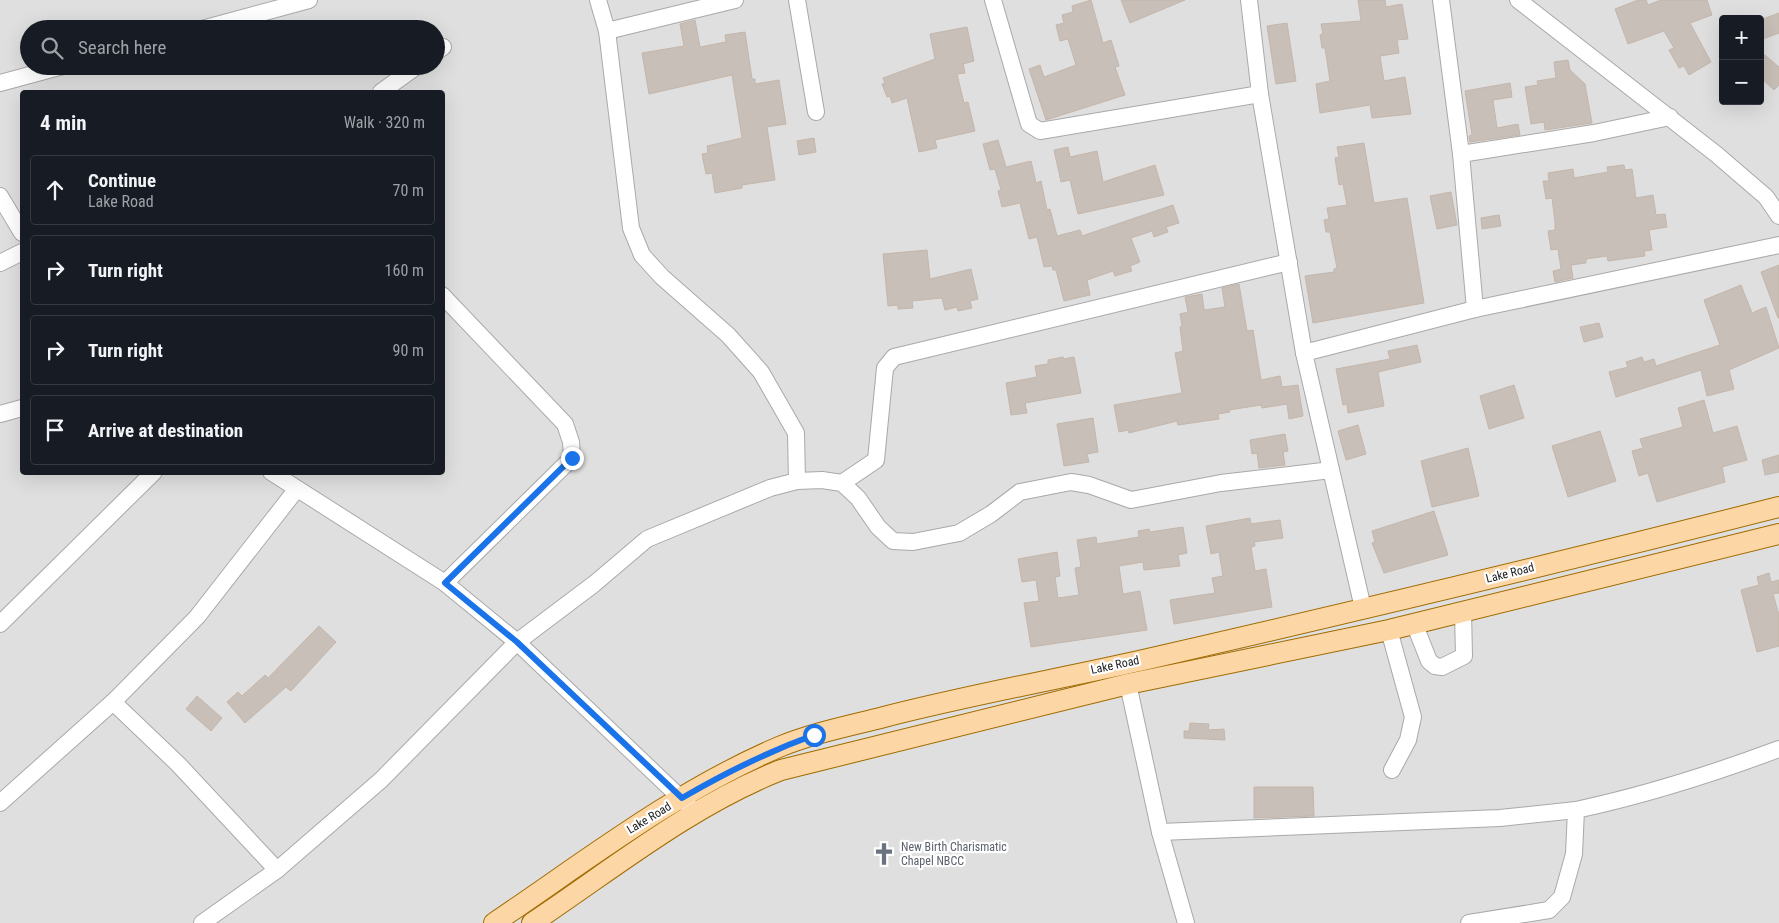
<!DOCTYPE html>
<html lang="en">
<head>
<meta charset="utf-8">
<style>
  body { margin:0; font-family:"Roboto Condensed",sans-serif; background:#20242c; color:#f1f3f6 }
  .controls { position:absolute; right:15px; top:15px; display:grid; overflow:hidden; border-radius:5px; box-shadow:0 5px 20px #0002 }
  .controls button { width:45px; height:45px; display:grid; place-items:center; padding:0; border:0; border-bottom:1px solid #363941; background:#171b24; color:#f1f3f6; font:25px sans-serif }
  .stop { position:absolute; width:15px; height:15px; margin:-11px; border:4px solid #1a73e8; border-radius:50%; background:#fff }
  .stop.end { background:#1a73e8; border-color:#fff; box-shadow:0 1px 5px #0008 }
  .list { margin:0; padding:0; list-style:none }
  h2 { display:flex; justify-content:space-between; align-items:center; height:65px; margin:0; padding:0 20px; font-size:21px }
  h2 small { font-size:16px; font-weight:400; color:#9ea1a6 }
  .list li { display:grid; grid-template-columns:32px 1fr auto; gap:15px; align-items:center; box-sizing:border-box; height:70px; margin:0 10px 10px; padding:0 10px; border:1px solid #363941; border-radius:5px }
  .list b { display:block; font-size:19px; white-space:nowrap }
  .list p { margin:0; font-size:16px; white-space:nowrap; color:#9ea1a6 }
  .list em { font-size:16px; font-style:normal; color:#9ea1a6 }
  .icon { flex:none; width:28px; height:28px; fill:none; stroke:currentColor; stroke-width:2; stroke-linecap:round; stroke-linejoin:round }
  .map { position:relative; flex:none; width:1779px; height:923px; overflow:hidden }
  .search { position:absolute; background:#171b24; box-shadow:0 5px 20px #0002; left:20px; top:20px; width:425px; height:55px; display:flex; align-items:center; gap:12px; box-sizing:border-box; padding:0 18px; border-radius:28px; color:#9ea1a6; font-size:19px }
  .panel { position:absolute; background:#171b24; box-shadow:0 5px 20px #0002; left:20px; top:90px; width:425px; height:385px; border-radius:5px }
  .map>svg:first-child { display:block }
  .residential { fill:#e0dfdf; fill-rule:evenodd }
  .building { fill:#c7bfb8; stroke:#c4b6ab }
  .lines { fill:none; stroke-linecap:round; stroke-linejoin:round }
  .minor-casing { stroke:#a9a9a9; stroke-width:18 }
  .major-casing { stroke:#a06b00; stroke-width:22 }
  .minor { stroke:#fff; stroke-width:16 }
  .major { stroke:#fcd6a4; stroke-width:20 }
  .route { stroke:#1a73e8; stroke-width:6 }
  .labels { text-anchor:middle; stroke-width:4.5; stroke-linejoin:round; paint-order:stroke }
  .street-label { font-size:12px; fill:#222; stroke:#fff }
  .worship-label { font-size:12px; fill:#5b616d; stroke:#fff; text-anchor:start }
</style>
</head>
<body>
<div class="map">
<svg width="1779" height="923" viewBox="0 0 1779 923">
  <rect width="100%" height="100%" fill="#f2efe9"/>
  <!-- residential -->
  <path class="residential" d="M 0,0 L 1779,0 L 1779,923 L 0,923 ZM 1723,19 L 1760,19 L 1760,101 L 1723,101 ZM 29,29 L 436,29 L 436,66 L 29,66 ZM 22,92 L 442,92 L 442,472 L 22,472 Z"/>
  <!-- building -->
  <g class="building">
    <polygon points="1091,0 1103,43 1111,40 1119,66 1115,67 1125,95 1046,120 1029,69 1040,65 1044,77 1076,65 1068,39 1060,41 1056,25 1064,23 1062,15 1073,12 1072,6"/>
    <polygon points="1121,0 1185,0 1130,23"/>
    <polygon points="1358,0 1385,0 1386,7 1402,4 1408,39 1397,40 1399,53 1380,56 1384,81 1405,77 1411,114 1372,118 1370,105 1320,113 1316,84 1330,81 1325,48 1322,48 1320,35 1323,34 1321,24 1361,21"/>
    <polygon points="1638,0 1646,0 1648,5 1661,0 1707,0 1712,15 1690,23 1711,62 1689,75 1684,66 1679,68 1669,50 1674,48 1664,31 1628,44 1615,9"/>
    <polygon points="1779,13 1779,33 1760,40 1760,20"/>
    <polygon points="695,20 700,47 726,42 725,35 745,32 752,79 755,79 755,84 779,80 786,124 767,127 775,180 742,185 742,188 715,193 712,173 706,174 702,154 708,153 707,146 742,138 732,75 649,94 642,53 684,46 680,24"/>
    <polygon points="1287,23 1296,81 1276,84 1267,26"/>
    <polygon points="967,27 974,61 963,64 965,73 957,74 964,103 968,102 975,131 935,140 937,148 919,152 907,98 892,103 890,96 887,97 882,84 885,83 883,78 935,59 930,34"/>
    <polygon points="1760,51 1779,67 1779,85 1774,90 1760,77"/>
    <polygon points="1568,60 1570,70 1585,84 1592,123 1545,130 1544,122 1531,124 1525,87 1538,85 1537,81 1556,78 1554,62"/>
    <polygon points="1510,83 1512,97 1493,100 1497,128 1518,124 1520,135 1470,142 1469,136 1472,135 1465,91"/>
    <polygon points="814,138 816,152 799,155 797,141"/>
    <polygon points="998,140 1006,167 1031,161 1036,183 1041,181 1047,210 1050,209 1057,236 1080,230 1082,236 1173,205 1179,223 1166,227 1168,232 1154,237 1152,231 1131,238 1140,262 1130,266 1132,271 1115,276 1113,271 1087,280 1090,295 1064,301 1056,270 1053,270 1052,266 1044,267 1037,237 1029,239 1020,203 1002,207 998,191 1001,190 995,169 990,170 983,144"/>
    <polygon points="1364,143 1374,203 1407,198 1424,303 1313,323 1305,276 1334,272 1334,269 1337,268 1330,232 1326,232 1324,220 1329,219 1327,208 1347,205 1343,184 1339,185 1335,158 1339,157 1337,147"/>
    <polygon points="1068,147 1070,157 1097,151 1103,182 1155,165 1164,195 1078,214 1070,180 1061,182 1054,150"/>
    <polygon points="1624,165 1625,170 1632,169 1636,198 1653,195 1656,215 1665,214 1667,227 1649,230 1652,250 1644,251 1645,256 1608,261 1607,256 1586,259 1586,263 1571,265 1573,278 1555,282 1553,271 1561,269 1558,249 1551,250 1548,231 1555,230 1555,222 1552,198 1546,199 1543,181 1549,181 1548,173 1573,169 1574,178 1608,172 1607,167"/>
    <polygon points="1451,192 1457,225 1437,229 1430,196"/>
    <polygon points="1499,215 1501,226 1482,229 1481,218"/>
    <polygon points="927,250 930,279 971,269 978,299 970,301 972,308 958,311 957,307 945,310 942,298 912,301 913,308 898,309 898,305 888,306 883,254"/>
    <polygon points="1779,265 1779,318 1778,318 1761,272"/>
    <polygon points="1239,284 1247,331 1253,330 1261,380 1280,376 1282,387 1298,385 1303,416 1289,419 1287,404 1262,408 1261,405 1229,410 1230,412 1218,414 1219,419 1178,425 1177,421 1129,433 1128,430 1119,432 1114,405 1182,393 1175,353 1183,351 1180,327 1182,326 1180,314 1188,312 1185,297 1202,294 1204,310 1225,307 1222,288"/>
    <polygon points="1741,285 1752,313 1766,307 1779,348 1729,370 1734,389 1707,396 1701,370 1616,397 1609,372 1628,367 1626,362 1642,357 1644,362 1654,359 1656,366 1720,345 1704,300"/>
    <polygon points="1599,323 1603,337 1584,342 1580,327"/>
    <polygon points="1417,345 1421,362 1378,372 1384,406 1348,413 1347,404 1343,405 1336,369 1390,359 1388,351"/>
    <polygon points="1063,357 1064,359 1074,357 1081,393 1025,403 1027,413 1011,415 1006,383 1037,377 1035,366 1048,364 1048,360"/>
    <polygon points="1514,385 1524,418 1489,429 1480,396"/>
    <polygon points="1704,400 1713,433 1737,426 1747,460 1722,467 1725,482 1657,502 1648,473 1639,476 1632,451 1643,448 1640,439 1683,427 1678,408"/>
    <polygon points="1093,418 1098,452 1087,454 1089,462 1064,466 1057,424"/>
    <polygon points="1358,425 1366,454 1346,460 1338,431"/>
    <polygon points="1600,431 1616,481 1568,497 1552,446"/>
    <polygon points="1285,434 1288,451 1283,452 1285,465 1259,468 1257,453 1252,454 1250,440"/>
    <polygon points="1468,448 1479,496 1432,507 1421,461"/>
    <polygon points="1779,455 1779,472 1765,475 1762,460"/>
    <polygon points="1434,511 1448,555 1384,573 1372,543 1375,542 1372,531"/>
    <polygon points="1250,518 1251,524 1280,520 1283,538 1254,542 1255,546 1251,547 1255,571 1266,569 1272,607 1174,624 1170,600 1215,593 1212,578 1223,576 1219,552 1211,554 1206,526"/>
    <polygon points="1183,527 1187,553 1178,555 1180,566 1144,570 1143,562 1119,566 1123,594 1140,591 1147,630 1031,647 1024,603 1039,601 1036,580 1022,582 1018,559 1057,552 1060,576 1055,577 1058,598 1079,595 1075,568 1081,567 1077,540 1096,537 1097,544 1139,537 1138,531 1149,529 1150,532"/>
    <polygon points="1769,573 1771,582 1779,580 1779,593 1773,594 1779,615 1779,646 1757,652 1741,590 1759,585 1757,577"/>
    <polygon points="319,626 336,642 291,691 286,687 245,723 227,702 238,692 242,696 265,675 268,678"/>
    <polygon points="197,696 222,718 211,731 186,709"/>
    <polygon points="1190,723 1209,724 1208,730 1224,729 1225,740 1184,738 1184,731 1189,731"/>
    <polygon points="1254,787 1313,787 1314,816 1254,818"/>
  </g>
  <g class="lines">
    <defs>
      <g id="minor">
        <polyline points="598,0 607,31 631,228 642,255 662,277 728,335 761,372 796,433 797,481"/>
        <polyline points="797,0 816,112"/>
        <polyline points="993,0 1029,124 1040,131 1260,94"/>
        <polyline points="1249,0 1260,94 1304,353 1363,608"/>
        <polyline points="1441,0 1461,154 1475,309"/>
        <polyline points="1518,0 1716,154 1766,197 1779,216"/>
        <polyline points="202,29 309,0"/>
        <polyline points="607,31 735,0"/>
        <polyline points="436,52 443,47"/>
        <polyline points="0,83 63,66"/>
        <polyline points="381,92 417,66"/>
        <polyline points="1461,154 1594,133 1670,117"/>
        <polyline points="0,196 22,233"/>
        <polyline points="0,263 22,252"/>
        <polyline points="442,295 565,424 571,442 572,458 445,583"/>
        <polyline points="1304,353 1475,309 1779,245"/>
        <polyline points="0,414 22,408"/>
        <polyline points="271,472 445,583 517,642 689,806"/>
        <polyline points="842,483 876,460 885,368 894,357 1289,262"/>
        <polyline points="1414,623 1429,661 1435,666 1442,667 1464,656 1463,611"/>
        <polyline points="0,624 154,472"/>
        <polyline points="1389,630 1413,717 1408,740 1392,770"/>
        <polyline points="1128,684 1160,832 1186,923"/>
        <polyline points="113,702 178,764 277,870"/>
        <polyline points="0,803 113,702 197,617 296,490"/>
        <polyline points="1160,832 1500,818 1576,810"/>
        <polyline points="202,923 277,870 381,780 517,642 594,584 647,539 770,488 797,481 822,480 842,483 858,498 878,527 893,541 913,542 959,533 991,514 1020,492 1071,482 1089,485 1131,500 1221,483 1331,470"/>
        <path d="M 1469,923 L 1549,910 L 1562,897 L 1574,854 L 1576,810 C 1646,795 1712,774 1779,749"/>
      </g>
      <g id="major">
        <path d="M 494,923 C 586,861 676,791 779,747 C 813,733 849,726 884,717 C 969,695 1054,680 1139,661 C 1353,612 1566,561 1779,507"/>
        <path d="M 532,923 C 613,869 690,806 781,770 L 1128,684 L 1389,630 L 1779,534"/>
      </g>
    </defs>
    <!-- minor casing -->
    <use href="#minor" class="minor-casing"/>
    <!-- major casing -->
    <use href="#major" class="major-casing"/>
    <!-- minor -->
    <use href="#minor" class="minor"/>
    <!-- major -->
    <use href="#major" class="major"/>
  </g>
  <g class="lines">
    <!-- route -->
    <path class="route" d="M 572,458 L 445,583 L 517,642 L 682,798 C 725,773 767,752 814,735"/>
  </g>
  <!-- icons -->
  <defs>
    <symbol id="church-bare" viewBox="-9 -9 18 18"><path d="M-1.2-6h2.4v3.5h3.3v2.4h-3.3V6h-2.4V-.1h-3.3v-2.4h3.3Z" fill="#6b7280" stroke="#fff" stroke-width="2.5" paint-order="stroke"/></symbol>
  </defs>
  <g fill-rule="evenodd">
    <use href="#church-bare" x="868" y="838" width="32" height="32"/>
  </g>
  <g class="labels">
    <!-- street labels -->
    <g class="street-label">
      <text transform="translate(1510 573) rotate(-14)" y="4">Lake Road</text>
      <text transform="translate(1115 665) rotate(-12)" y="4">Lake Road</text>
      <text transform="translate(649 818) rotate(-31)" y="4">Lake Road</text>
    </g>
    <!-- worship labels -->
    <g class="worship-label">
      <text x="901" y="851">New Birth Charismatic<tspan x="901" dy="14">Chapel NBCC</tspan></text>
    </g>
  </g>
</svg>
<div class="controls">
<button>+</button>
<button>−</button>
</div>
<div class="stop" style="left:814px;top:735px"></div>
<div class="stop end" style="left:572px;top:458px"></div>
<div class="search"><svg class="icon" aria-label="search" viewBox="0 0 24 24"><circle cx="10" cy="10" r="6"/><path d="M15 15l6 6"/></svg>Search here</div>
<section class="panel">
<h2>4 min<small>Walk · 320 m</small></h2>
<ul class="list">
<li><svg class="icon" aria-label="ahead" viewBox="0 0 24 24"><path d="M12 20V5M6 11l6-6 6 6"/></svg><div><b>Continue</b><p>Lake Road</p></div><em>70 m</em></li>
<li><svg class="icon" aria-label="right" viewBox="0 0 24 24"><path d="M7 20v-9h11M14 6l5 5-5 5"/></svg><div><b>Turn right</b></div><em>160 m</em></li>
<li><svg class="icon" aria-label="right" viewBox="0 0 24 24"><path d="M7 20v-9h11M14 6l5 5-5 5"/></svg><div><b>Turn right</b></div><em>90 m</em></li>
<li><svg class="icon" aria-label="arrive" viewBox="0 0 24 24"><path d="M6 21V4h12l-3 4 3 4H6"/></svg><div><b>Arrive at destination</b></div></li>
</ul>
</section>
</div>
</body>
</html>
